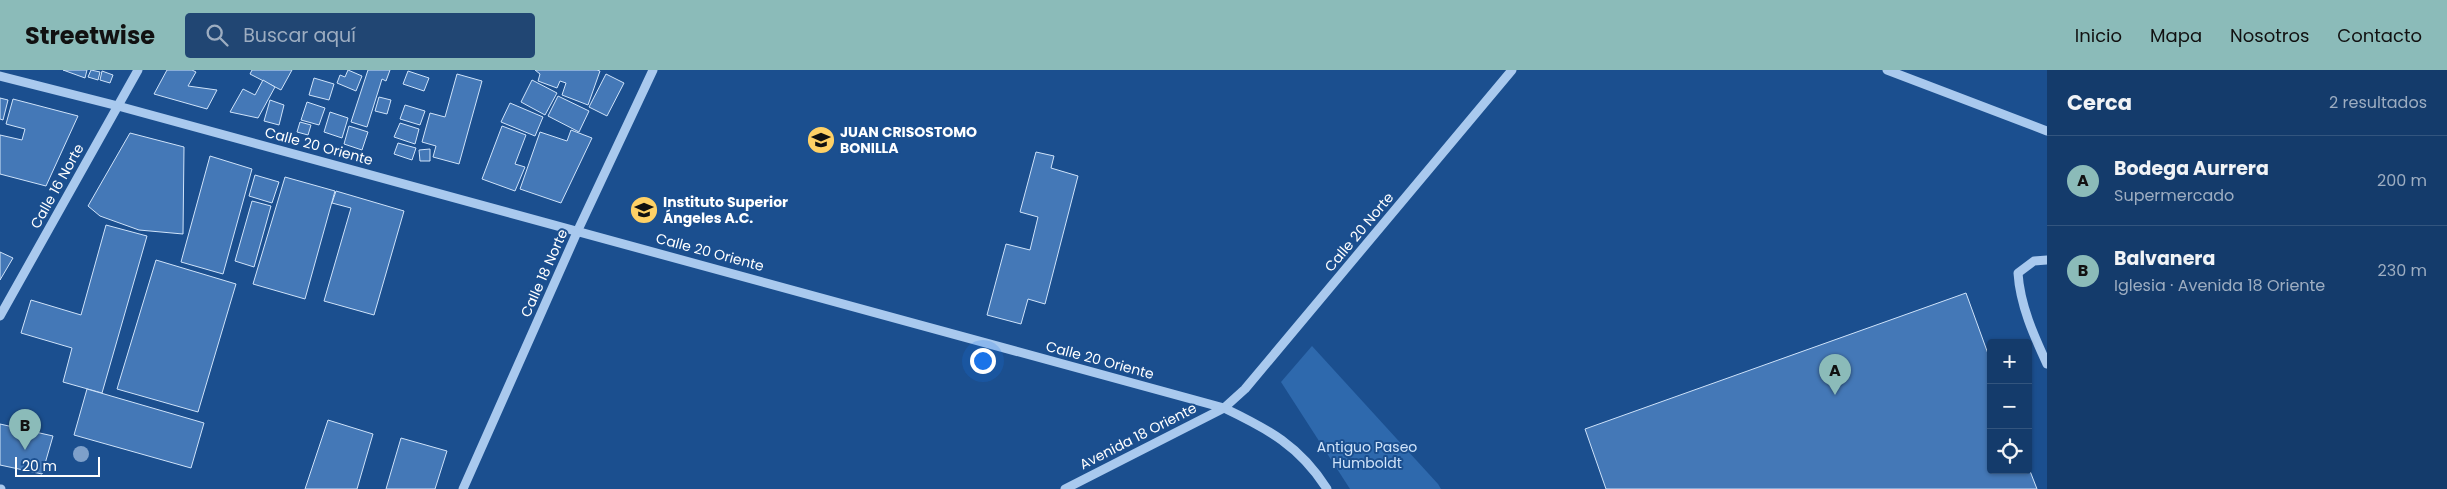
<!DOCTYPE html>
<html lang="es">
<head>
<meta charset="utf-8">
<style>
  body { margin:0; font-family:Poppins,sans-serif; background:#214673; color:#f1f3f6 }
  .controls { position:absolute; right:15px; bottom:15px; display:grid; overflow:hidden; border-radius:5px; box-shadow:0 1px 4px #0004 }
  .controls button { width:45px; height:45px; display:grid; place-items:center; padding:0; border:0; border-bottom:1px solid #33557e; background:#143b6b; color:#f1f3f6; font:25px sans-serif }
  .scale { position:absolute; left:15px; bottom:12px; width:85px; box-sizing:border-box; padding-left:5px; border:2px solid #fff; border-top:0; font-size:14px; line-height:18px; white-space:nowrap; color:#fff; -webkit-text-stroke:4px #1b4f8f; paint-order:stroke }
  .you { position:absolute; left:982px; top:290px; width:18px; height:18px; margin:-12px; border:4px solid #fff; border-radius:50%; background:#1a73e8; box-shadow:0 0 0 8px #1a73e833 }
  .badge { display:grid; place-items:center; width:32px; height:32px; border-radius:50%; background:#8bbbb9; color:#111; font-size:16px; font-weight:700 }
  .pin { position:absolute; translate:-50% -41px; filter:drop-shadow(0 1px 2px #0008) }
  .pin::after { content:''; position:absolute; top:26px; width:18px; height:15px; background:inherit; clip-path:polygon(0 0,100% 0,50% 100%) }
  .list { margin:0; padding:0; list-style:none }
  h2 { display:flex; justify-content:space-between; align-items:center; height:65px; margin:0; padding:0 20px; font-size:21px }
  h2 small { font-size:16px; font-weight:400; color:#9dadc1 }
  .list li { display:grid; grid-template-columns:32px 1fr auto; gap:15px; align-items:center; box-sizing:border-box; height:90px; padding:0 20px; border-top:1px solid #33557e }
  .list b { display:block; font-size:19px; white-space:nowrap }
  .list p { margin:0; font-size:16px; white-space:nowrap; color:#9dadc1 }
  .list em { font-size:16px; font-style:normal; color:#9dadc1 }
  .icon { flex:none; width:28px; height:28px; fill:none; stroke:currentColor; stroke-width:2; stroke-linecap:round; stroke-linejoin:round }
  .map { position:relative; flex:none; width:2047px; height:419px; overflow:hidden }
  header { display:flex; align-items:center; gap:30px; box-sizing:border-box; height:70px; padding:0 25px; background:#8bbbb9; color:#111 }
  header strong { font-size:24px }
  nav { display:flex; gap:28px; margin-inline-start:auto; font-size:18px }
  .search { width:350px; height:45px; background:#214673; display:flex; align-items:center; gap:12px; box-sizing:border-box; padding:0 18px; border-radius:5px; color:#9dadc1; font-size:19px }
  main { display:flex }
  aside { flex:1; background:#143b6b }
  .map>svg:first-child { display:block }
  .green { fill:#2e69ad }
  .building { fill:#4478b7; stroke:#cfe3fa }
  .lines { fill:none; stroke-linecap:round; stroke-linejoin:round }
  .minor { stroke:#a9c9ee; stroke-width:9 }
  .tree { fill:#7ea0ca }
  .labels { text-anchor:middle; stroke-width:4; stroke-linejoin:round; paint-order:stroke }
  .poi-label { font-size:14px; font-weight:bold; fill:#fff; stroke:#1b4f8f; text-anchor:start }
  .street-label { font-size:14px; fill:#fff; stroke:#1b4f8f }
  .park-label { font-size:14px; fill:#cfe3fa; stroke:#1b4f8f }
</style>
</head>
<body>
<header>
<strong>Streetwise</strong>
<div class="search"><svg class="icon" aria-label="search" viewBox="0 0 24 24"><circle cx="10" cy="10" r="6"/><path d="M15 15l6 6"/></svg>Buscar aquí</div>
<nav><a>Inicio</a><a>Mapa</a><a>Nosotros</a><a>Contacto</a></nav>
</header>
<main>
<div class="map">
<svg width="2047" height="419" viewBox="0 0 2047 419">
  <rect width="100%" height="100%" fill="#1b4f8f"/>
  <!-- green -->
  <polygon class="green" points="1312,276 1438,414 1441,419 1350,419 1281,312"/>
  <!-- building -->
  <g class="building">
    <polygon points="63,0 87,0 85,8"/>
    <polygon points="91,0 100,2 98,10 88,7"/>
    <polygon points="167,0 192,0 196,2 188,16 217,20 207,39 154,24"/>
    <polygon points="252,0 292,0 281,20 250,4"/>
    <polygon points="348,0 362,6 356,21 337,13 340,5 345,7"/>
    <polygon points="368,0 390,0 386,11 382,9 367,57 351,52"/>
    <polygon points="535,0 597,0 600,1 588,35 562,25 566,13 560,11 557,18 538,11 540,4"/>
    <polygon points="102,1 113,5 110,13 100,10"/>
    <polygon points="408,1 429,8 424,21 403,14"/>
    <polygon points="457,4 482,11 459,94 433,87 436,76 422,72 430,43 445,47"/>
    <polygon points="606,4 624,13 607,46 589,37"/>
    <polygon points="314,8 334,14 329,30 309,25"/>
    <polygon points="263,10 275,17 258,48 230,42 243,19 255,25"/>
    <polygon points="532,10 557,23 545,45 521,32"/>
    <polygon points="558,26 589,41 579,62 548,46"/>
    <polygon points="379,27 391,30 387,44 375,41"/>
    <polygon points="0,28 8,30 3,50 0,49"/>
    <polygon points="13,29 78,46 46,116 0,104 0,65 22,70 25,59 6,54"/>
    <polygon points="270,30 284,35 279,55 264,51"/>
    <polygon points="307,32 325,38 319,55 301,50"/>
    <polygon points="510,33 543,47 535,66 501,52"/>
    <polygon points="405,35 425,41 420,55 400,49"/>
    <polygon points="330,42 348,48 342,68 324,62"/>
    <polygon points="300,52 311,55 308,65 297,62"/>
    <polygon points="400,53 419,59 415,74 394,67"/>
    <polygon points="349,56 368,62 362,80 344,74"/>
    <polygon points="502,56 526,65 515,94 525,97 515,121 482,109"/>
    <polygon points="571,60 592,68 561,133 520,119 540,62 567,71"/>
    <polygon points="130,63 184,77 183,164 139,160 100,146 88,136"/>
    <polygon points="398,73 416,78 412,90 394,84"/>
    <polygon points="430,79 430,91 420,91 419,80"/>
    <polygon points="1036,82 1054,86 1051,98 1078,106 1045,234 1028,229 1021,254 987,245 1006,174 1030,180 1038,147 1020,142"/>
    <polygon points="210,86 252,99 223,204 181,192"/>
    <polygon points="255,105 279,112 272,133 249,126"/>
    <polygon points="285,107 335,121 305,229 253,214"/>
    <polygon points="336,121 404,141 374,245 324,231 351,138 332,133"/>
    <polygon points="252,131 271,136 254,197 235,191"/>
    <polygon points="106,155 147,166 102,323 63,312 72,278 21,263 31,230 81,245"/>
    <polygon points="0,182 13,188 0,210"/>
    <polygon points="156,190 236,214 198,342 117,319"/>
    <polygon points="1966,223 1991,292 1991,400 2028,400 2028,396 2037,419 1606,419 1585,359"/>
    <polygon points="87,319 204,353 191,398 74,365"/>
    <polygon points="328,350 373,364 357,419 305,419"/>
    <polygon points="0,354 53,366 42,404 0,395"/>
    <polygon points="401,368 447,381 435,419 386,419"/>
  </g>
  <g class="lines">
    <!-- minor -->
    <g class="minor">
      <polyline points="1887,0 2047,61"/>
      <path d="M 0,6 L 118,36 L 1224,338 C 1268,359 1300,376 1327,419"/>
      <path d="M 2047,190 L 2034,191 L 2018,203 C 2020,235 2034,266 2047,294"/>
      <polyline points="0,246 138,0"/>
      <polyline points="0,419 1,419"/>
      <polyline points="463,419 578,160 653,0"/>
      <polyline points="1065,419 1224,338 1245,319 1512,0"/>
    </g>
  </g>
  <!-- trees -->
  <circle class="tree" cx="81" cy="384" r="8"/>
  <!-- icons -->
  <defs>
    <symbol id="school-disc" viewBox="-11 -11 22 22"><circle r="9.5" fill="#ffd166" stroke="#1b4f8f"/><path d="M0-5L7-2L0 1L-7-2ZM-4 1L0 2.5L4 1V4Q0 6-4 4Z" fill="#111"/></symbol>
  </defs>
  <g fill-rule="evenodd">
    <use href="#school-disc" x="805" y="54" width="32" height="32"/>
    <use href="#school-disc" x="628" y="124" width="32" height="32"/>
  </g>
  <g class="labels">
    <!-- poi labels -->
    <g class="poi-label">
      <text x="840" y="67">JUAN CRISOSTOMO<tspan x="840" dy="16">BONILLA</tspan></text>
      <text x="663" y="137">Instituto Superior<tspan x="663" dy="16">Ángeles A.C.</tspan></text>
    </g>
    <!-- street labels -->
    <g class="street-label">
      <text transform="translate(319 76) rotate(15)" y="5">Calle 20 Oriente</text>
      <text transform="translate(57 116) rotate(-61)" y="5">Calle 16 Norte</text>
      <text transform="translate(1359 162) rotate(-50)" y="5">Calle 20 Norte</text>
      <text transform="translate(710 182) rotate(15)" y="5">Calle 20 Oriente</text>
      <text transform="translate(544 203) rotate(-66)" y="5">Calle 18 Norte</text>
      <text transform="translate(1100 290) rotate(15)" y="5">Calle 20 Oriente</text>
      <text transform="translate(1138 366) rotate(-27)" y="5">Avenida 18 Oriente</text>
    </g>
    <!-- park labels -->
    <g class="park-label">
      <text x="1367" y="382">Antiguo Paseo<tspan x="1367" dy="16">Humboldt</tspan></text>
    </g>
  </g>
</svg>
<div class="controls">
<button>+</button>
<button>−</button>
<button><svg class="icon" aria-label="locate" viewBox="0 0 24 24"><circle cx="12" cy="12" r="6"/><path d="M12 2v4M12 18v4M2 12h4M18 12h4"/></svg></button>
</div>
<div class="scale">20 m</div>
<div class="you"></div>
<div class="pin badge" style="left:1835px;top:325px">A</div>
<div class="pin badge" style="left:25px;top:380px">B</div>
</div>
<aside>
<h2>Cerca<small>2 resultados</small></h2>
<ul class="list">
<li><span class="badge">A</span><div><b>Bodega Aurrera</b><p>Supermercado</p></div><em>200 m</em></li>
<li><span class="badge">B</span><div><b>Balvanera</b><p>Iglesia · Avenida 18 Oriente</p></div><em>230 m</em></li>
</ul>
</aside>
</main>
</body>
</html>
